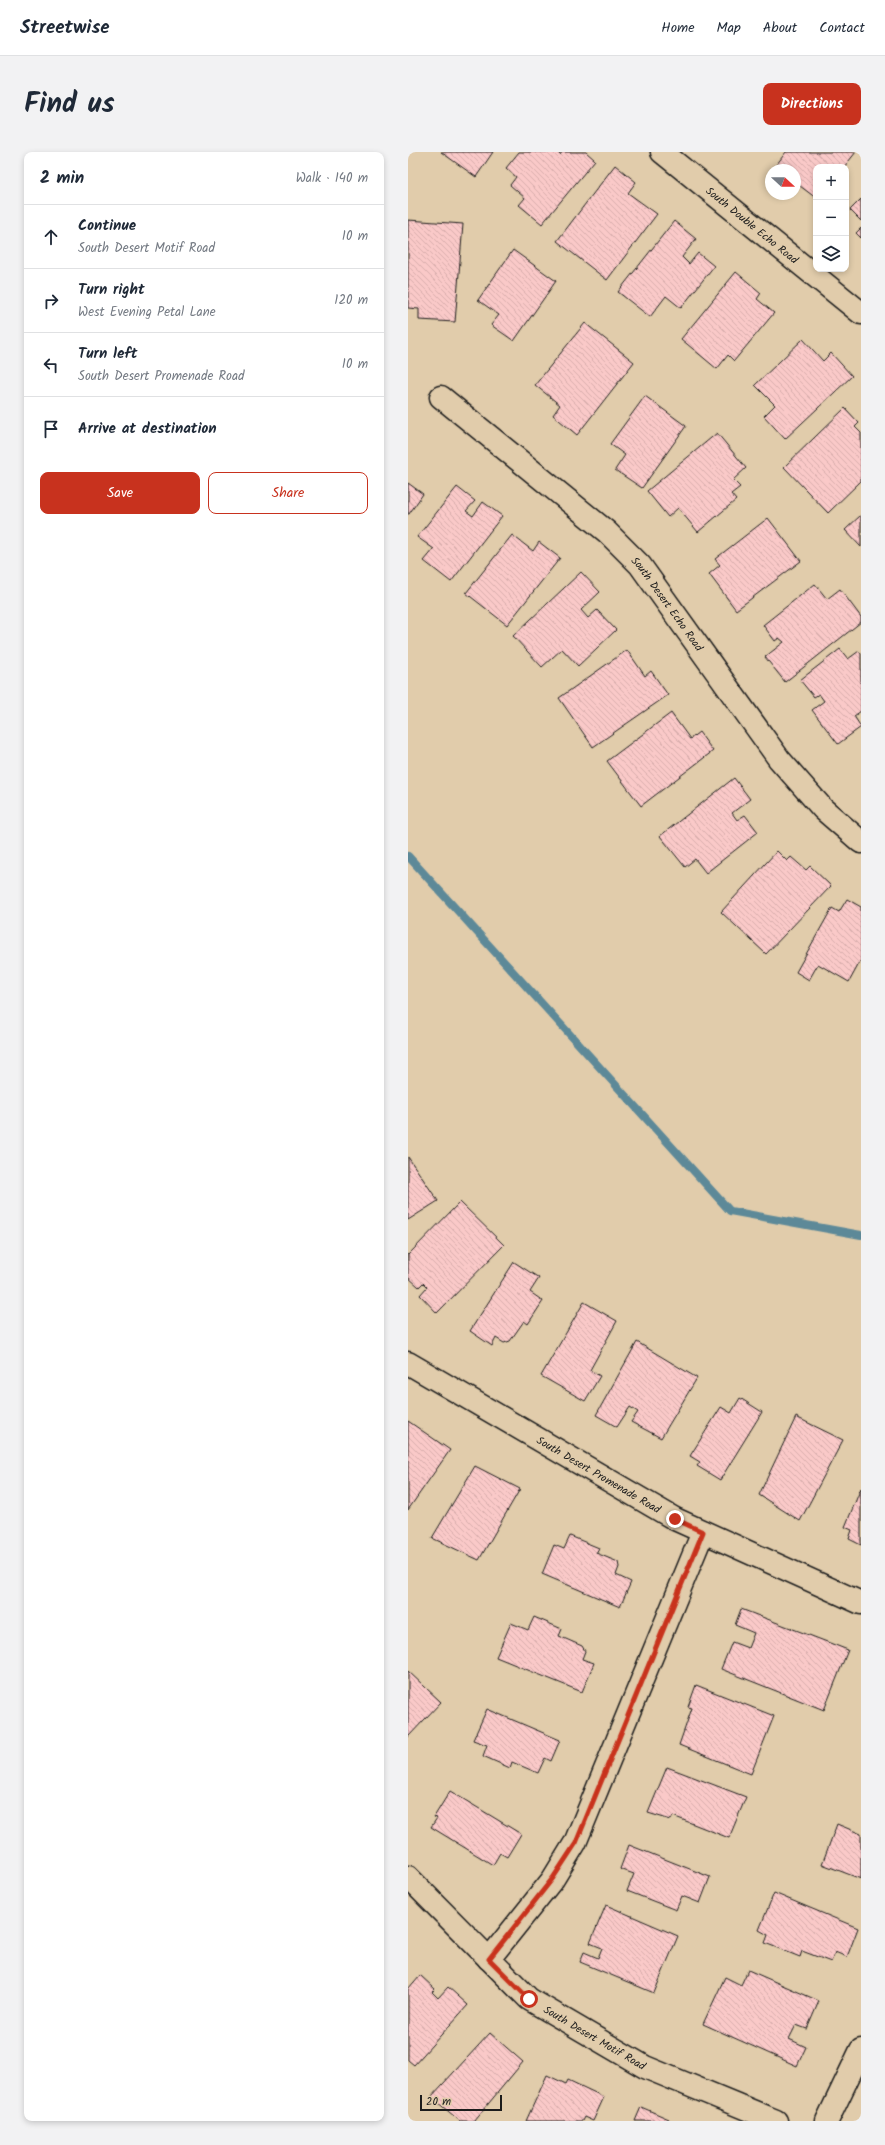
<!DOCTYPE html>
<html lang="en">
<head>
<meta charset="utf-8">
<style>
  body { margin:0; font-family:Kalam,sans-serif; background:#f2f2f3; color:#1f2937 }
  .controls { position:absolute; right:12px; top:12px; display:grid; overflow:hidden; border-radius:8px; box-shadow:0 2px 6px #0003 }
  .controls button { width:36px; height:36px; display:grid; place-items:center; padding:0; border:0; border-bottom:1px solid #e0e1e3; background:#fff; color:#1f2937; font:20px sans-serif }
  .compass { position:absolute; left:357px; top:12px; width:36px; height:36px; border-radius:50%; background:#fff; box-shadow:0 2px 6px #0003; rotate:111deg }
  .scale { position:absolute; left:12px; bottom:10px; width:82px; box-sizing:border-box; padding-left:4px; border:2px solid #1c1c1c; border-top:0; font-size:11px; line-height:14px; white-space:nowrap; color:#1c1c1c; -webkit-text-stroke:3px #e1ccab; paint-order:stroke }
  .stop { position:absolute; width:12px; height:12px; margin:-9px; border:3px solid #c8321e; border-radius:50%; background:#fff }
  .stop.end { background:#c8321e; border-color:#fff; box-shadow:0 1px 4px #0008 }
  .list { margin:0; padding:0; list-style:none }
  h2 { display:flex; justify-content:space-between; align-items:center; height:52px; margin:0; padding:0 16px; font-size:17px }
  h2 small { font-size:13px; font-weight:400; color:#747a83 }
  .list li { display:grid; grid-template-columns:26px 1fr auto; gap:12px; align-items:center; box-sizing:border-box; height:64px; padding:0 16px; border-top:1px solid #e0e1e3 }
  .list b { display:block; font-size:15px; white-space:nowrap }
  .list p { margin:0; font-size:13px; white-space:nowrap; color:#747a83 }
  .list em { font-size:13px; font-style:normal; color:#747a83 }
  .actions { display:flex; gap:8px; padding:12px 16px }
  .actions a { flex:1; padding:9px 0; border:1px solid #c8321e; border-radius:8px; text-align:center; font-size:14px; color:#c8321e }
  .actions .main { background:#c8321e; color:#fff }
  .icon { flex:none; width:22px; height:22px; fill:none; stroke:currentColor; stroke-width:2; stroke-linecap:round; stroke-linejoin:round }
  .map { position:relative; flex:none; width:453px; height:1969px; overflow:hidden; border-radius:8px }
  header { display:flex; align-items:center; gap:24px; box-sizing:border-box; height:56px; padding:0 20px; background:#fff; border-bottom:1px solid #e0e1e3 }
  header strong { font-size:19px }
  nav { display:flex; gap:22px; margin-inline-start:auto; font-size:14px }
  .intro { display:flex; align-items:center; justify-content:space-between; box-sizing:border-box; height:96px; padding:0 24px }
  h1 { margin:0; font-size:28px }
  .button { padding:10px 18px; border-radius:8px; background:#c8321e; color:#fff; font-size:14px; font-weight:700 }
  main { display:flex; gap:24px; padding:0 24px }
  aside { flex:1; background:#fff; border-radius:8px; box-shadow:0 2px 6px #0003 }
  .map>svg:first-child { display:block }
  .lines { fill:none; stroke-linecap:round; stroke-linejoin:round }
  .stream { stroke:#5d8998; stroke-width:8 }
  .building { fill:url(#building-back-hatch); stroke:#1c1c1c }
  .minor-casing { stroke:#1c1c1c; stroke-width:25 }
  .minor { stroke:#e1ccab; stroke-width:22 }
  .route { stroke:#c8321e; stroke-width:5 }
  .labels { text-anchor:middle; stroke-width:3.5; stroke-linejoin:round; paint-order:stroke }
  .street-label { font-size:11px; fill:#1c1c1c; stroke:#e1ccab }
</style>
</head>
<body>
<header>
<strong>Streetwise</strong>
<nav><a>Home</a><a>Map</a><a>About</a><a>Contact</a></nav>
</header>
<div class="intro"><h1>Find us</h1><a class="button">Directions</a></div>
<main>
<aside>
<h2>2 min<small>Walk · 140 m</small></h2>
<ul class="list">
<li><svg class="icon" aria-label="ahead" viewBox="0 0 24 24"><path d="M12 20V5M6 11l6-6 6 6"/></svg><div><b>Continue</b><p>South Desert Motif Road</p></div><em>10 m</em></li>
<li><svg class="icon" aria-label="right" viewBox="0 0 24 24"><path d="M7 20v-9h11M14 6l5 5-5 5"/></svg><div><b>Turn right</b><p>West Evening Petal Lane</p></div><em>120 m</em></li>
<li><svg class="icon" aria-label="left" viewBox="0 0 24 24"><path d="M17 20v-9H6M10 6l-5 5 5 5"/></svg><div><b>Turn left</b><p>South Desert Promenade Road</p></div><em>10 m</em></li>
<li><svg class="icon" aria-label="arrive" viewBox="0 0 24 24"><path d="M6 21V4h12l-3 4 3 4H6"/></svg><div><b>Arrive at destination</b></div></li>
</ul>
<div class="actions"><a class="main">Save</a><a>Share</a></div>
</aside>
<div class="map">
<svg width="453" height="1969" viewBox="0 0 453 1969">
  <defs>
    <pattern id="building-back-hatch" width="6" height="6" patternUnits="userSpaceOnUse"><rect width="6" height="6" fill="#fac9c8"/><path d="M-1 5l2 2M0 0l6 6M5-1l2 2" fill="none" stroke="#d6acab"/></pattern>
  </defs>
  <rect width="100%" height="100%" fill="#e1ccab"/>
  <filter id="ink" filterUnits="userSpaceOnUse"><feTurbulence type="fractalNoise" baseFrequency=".025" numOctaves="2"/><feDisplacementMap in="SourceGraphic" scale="8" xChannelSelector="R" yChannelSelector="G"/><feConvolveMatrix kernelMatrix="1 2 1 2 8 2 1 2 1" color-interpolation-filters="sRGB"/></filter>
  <g filter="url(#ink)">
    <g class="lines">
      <!-- stream -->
      <polyline class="stream" points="0,704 322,1059 453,1083"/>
    </g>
    <!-- building -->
    <g class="building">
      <polygon points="33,0 85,0 68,25"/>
      <polygon points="111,0 149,0 152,3 154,0 178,0 187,8 134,72 111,53 117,46 102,33 108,25 98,16"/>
      <polygon points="378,0 448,0 436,15 408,15 408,46 388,31 387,32 387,18 370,18 373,14 369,12"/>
      <polygon points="207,13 228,30 220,41 249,62 199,128 149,89"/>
      <polygon points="453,47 453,69 442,58"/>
      <polygon points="0,68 55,72 47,170 11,168 11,157 0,156"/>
      <polygon points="266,69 288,87 274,105 281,112 290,101 306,114 273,156 258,144 242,165 210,140"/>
      <polygon points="453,76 453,86 448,81"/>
      <polygon points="105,98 148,129 106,189 83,173 91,163 70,148"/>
      <polygon points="328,120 353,141 349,147 366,161 326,209 320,203 309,217 273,187"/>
      <polygon points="177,171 226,210 169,283 145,263 152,253 127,233"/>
      <polygon points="395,187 415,209 423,201 444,224 377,287 356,264 367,253 347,233"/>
      <polygon points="237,244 278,274 234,336 207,318 217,303 202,292"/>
      <polygon points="437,256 451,271 447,275 453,281 453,329 420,361 376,315"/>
      <polygon points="309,281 338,316 325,328 332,335 323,342 328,348 290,380 270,356 260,365 239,339"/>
      <polygon points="0,331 15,342 1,362 0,362"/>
      <polygon points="49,335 67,349 58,359 65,364 75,350 94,364 43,430 16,409 26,397 9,385"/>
      <polygon points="453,363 453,395 437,378"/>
      <polygon points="360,366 393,409 328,458 301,422 312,413 307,407"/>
      <polygon points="104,383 125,399 131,390 152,406 99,473 58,441"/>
      <polygon points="173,420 192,440 173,458 180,466 189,458 208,478 170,514 154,497 134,515 105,484"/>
      <polygon points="407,432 419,447 432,437 453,465 453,470 377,530 357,505 376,490 371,486 367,489 355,473"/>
      <polygon points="432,497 440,507 451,499 453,502 453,559 446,564 453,575 430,592 404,558 416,549 411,542 406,545 392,528"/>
      <polygon points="219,498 237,524 243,519 260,543 185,595 151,546"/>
      <polygon points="263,561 282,587 291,580 305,599 233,654 199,609"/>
      <polygon points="326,626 342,647 324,661 329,668 337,663 350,680 298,721 287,707 277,715 252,684"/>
      <polygon points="369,699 379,709 383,705 398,718 402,714 423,734 358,802 313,760"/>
      <polygon points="439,747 453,755 453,808 441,830 410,812 401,828 388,820 424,756 431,760"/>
      <polygon points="0,1005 30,1049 0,1068"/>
      <polygon points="52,1050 96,1093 29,1161 12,1143 19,1135 15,1131 11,1135 0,1125 0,1103"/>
      <polygon points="106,1110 131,1126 122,1140 135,1149 120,1172 116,1169 102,1189 96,1191 88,1186 84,1194 62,1179"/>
      <polygon points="176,1150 209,1169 182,1218 192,1224 177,1249 133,1224"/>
      <polygon points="229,1190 289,1226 253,1286 223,1270 230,1260 222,1255 209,1275 188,1263"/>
      <polygon points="332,1246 354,1260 312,1328 289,1314 292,1310 282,1304 313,1255 323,1261"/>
      <polygon points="388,1265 435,1288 392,1369 351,1343"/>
      <polygon points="0,1269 42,1298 0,1358"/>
      <polygon points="67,1314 112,1337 71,1408 24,1386"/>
      <polygon points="453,1336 453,1393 441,1387 444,1378 437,1375"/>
      <polygon points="162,1384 191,1396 188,1401 210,1410 211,1415 208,1423 223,1430 212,1455 134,1422 146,1393 156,1397"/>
      <polygon points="333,1457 440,1498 416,1558 313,1517 324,1490 340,1496 346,1481 327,1473"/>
      <polygon points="126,1465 154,1477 151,1484 174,1494 177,1499 174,1507 186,1511 174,1540 88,1505 103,1471 120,1478"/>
      <polygon points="0,1519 33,1550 0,1585"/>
      <polygon points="288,1533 366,1564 343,1622 271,1593 284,1556 280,1555"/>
      <polygon points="79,1557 152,1588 143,1609 137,1606 130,1621 104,1610 102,1616 75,1604 79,1593 65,1588"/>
      <polygon points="259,1615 338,1645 321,1686 265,1664 263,1668 240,1661"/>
      <polygon points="42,1639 113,1682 99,1705 92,1701 85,1713 23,1675 29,1666 26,1665"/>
      <polygon points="429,1672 453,1682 453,1727 414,1712"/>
      <polygon points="221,1693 302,1725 292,1751 274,1744 268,1758 219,1739 226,1722 212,1717"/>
      <polygon points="366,1741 450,1776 439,1805 427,1800 423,1810 394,1799 392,1805 357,1791 360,1783 351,1778"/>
      <polygon points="198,1753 270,1784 246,1841 172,1810 176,1800 190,1806 194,1796 182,1791"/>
      <polygon points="340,1818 411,1849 399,1877 388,1873 381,1887 398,1895 389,1914 295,1872 317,1825 333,1833"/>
      <polygon points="12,1823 27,1837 24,1840 30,1846 40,1835 60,1853 6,1913 0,1908 0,1837"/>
      <polygon points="82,1881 115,1910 66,1969 52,1969 23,1945"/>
      <polygon points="139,1923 158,1932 160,1928 196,1945 185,1969 176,1965 174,1969 118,1969"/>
      <polygon points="233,1955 261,1967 260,1969 227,1969"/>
    </g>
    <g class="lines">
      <defs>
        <g id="minor">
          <path id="s1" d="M 254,0 L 453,161"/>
          <path id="s2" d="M 33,245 L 199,380 L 232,413 L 371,607 L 415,657 L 453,690"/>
          <path id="s3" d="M 0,1211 L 267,1367 L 453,1451"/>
          <path id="s4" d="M 0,1725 L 121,1847 L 237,1915 L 368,1969"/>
          <polyline points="81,1807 145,1727 167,1691 295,1380"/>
          <polyline points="419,1969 453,1898"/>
        </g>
      </defs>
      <!-- minor casing -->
      <use href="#minor" class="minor-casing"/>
      <!-- minor -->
      <use href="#minor" class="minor"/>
    </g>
  </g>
  <g class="lines" filter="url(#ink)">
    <!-- route -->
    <polyline class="route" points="121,1847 81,1807 145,1726 168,1691 295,1380 267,1367"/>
  </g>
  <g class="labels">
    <!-- street labels -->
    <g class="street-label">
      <text dy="4" stroke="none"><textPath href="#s1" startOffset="116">South Double Echo Road</textPath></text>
      <text dy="4" stroke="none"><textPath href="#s2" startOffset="308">South Desert Echo Road</textPath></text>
      <text dy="4" stroke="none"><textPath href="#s3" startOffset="221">South Desert Promenade Road</textPath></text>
      <text dy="4" stroke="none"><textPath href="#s4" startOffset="248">South Desert Motif Road</textPath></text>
    </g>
  </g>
</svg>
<div class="controls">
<button>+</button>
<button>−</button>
<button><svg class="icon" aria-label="layers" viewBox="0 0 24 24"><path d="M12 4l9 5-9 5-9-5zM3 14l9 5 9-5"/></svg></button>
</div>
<svg class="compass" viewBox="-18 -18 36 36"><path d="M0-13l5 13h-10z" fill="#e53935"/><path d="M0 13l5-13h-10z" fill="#747a83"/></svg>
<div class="scale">20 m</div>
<div class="stop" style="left:121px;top:1847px"></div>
<div class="stop end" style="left:267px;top:1367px"></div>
</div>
</main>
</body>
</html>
